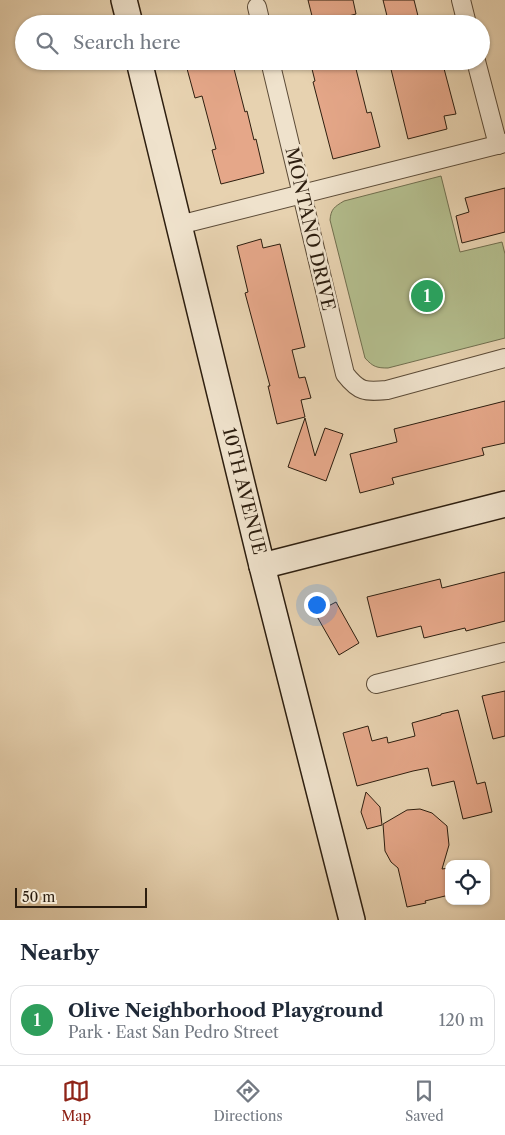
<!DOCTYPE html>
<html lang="en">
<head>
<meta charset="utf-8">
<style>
  body { margin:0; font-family:"Libre Caslon Text",serif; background:#f2f2f3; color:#1f2937 }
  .controls { position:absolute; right:15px; bottom:15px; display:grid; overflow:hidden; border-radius:10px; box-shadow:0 1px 4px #0004 }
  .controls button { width:45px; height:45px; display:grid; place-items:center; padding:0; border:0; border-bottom:1px solid #e0e1e3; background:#fff; color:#1f2937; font:25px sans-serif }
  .scale { position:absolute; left:15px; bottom:12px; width:132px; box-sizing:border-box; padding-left:5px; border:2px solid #2d1e0f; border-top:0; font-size:14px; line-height:18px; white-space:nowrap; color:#2d1e0f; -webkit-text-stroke:4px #efe2cc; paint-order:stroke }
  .you { position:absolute; left:316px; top:604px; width:18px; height:18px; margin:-12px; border:4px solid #fff; border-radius:50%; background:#1a73e8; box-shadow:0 0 0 8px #1a73e833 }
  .badge { display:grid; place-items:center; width:32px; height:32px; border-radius:50%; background:#8f2418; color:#fff; font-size:16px; font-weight:700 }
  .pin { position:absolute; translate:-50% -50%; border:2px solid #fff; box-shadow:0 1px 5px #0006 }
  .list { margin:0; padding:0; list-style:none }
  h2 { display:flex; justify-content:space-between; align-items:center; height:65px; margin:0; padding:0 20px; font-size:21px }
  h2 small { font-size:16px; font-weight:400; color:#747a83 }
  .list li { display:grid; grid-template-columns:32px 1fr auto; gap:15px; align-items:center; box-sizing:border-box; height:70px; margin:0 10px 10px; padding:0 10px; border:1px solid #e0e1e3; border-radius:15px }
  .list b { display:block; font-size:19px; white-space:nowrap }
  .list p { margin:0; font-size:16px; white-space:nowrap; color:#747a83 }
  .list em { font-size:16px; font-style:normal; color:#747a83 }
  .icon { flex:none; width:28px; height:28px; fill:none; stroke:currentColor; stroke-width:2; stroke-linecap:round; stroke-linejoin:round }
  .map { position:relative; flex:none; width:505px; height:920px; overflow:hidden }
  .search { position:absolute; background:#fff; box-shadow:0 1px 4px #0004; left:15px; right:15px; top:15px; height:55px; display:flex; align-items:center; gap:12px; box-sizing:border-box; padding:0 18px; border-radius:28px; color:#747a83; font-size:19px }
  .sheet { height:145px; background:#fff }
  nav { display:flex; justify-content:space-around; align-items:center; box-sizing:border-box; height:70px; border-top:1px solid #e0e1e3; background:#fff; font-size:14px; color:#747a83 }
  nav a { display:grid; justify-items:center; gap:2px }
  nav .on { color:#8f2418 }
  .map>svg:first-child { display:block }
  .green { fill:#b3bd8d; stroke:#706e4e }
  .building { fill:#e5a789; stroke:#2d1e0f }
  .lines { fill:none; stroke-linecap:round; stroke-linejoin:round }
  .minor-casing { stroke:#5c4b37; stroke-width:20 }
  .secondary-casing { stroke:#2d1e0f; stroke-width:28 }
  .minor { stroke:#efe2cc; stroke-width:18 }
  .secondary { stroke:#efe2cc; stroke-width:25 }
  .labels { text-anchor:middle; stroke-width:5; stroke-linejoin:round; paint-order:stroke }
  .street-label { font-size:18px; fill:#2d1e0f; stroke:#efe2cc }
</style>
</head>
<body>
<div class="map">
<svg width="505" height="920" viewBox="0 0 505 920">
  <rect width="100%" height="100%" fill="#e7d2b0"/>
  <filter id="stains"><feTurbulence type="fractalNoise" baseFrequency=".004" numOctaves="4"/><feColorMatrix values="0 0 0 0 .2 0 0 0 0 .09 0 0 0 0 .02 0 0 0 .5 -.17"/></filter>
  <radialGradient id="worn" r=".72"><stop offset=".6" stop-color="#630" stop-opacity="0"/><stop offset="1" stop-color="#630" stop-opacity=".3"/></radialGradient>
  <!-- green -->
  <path class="green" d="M 441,176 L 460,252 L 502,242 L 505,254 L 505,338 L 388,368 C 377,368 373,367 365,358 L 330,220 C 331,209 334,207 344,201 Z"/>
  <!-- building -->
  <g class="building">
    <polygon points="308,0 353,0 356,14 318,24 314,24"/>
    <polygon points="383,0 414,0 420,24 389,24"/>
    <polygon points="201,61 232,61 245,112 247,111 254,140 256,139 264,173 221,184 212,150 216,149 202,96 195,98 186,65"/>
    <polygon points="310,61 354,61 367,113 371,112 380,147 333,159 313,82 315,81"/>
    <polygon points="389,61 442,61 456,114 444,116 447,129 408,139"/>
    <polygon points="505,188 505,232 462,243 456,216 469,212 465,198"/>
    <polygon points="261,239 263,248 280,244 305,347 292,350 299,378 305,377 311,398 301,400 305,417 277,424 268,386 270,386 245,293 248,292 237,246"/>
    <polygon points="505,401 505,443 482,448 484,455 392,478 394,484 360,493 350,454 397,442 394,429"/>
    <polygon points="305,418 315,456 325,428 343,434 326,481 288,467"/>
    <polygon points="505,572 505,621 466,631 465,628 424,638 421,626 377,637 367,597 440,579 442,588"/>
    <polygon points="336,602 359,643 339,655 315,613"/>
    <polygon points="505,691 505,736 493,739 482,696"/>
    <polygon points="458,710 477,784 485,782 492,812 463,819 454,781 432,786 428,768 413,771 357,786 343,733 368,726 372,741 387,737 388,743 415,736 412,723 441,715 441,714"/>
    <polygon points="366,792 380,807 382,825 367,829 361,812"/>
    <polygon points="420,809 432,813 447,826 449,845 442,869 449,868 449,895 425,901 426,903 407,907 398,868 391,862 385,851 383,824 407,810"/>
  </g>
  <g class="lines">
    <defs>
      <g id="minor">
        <polyline points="461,0 467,24"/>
        <polyline points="257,7 261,24"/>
        <path d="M 270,61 L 345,374 C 359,392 365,392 387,390 L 505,358"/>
        <polyline points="476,61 498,145"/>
        <polyline points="179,225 505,143"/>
        <polyline points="376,684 505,652"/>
      </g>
      <g id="secondary">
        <polyline points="124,0 130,24"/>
        <polyline points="139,61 262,566 352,920"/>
        <polyline points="262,566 505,504"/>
      </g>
    </defs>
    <!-- minor casing -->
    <use href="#minor" class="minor-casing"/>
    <!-- secondary casing -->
    <use href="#secondary" class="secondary-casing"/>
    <!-- minor -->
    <use href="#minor" class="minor"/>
    <!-- secondary -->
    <use href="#secondary" class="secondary"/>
  </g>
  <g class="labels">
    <!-- street labels -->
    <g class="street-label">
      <text transform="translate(310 229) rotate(77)" y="6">MONTANO DRIVE</text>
      <text transform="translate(244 491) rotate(76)" y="6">10TH AVENUE</text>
    </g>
  </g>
  <rect width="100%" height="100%" filter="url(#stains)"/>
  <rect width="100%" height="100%" fill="url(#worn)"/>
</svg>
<div class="controls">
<button><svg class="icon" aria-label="locate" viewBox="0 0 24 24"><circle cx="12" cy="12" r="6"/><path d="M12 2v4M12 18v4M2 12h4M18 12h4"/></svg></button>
</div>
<div class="scale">50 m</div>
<div class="you"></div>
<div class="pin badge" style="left:427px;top:296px;background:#2e9e5b">1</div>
<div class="search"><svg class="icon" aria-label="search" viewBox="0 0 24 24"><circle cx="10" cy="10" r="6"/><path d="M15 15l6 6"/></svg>Search here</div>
</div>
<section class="sheet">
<h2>Nearby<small></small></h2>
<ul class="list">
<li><span class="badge" style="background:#2e9e5b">1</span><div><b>Olive Neighborhood Playground</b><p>Park · East San Pedro Street</p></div><em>120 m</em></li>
</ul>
</section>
<nav>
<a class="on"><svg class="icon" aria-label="map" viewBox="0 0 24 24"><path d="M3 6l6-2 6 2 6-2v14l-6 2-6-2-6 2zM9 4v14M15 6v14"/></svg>Map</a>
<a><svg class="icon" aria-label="directions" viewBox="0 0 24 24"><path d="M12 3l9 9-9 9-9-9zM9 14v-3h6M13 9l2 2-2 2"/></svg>Directions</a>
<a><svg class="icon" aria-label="saved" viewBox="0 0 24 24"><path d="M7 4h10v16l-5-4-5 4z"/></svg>Saved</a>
</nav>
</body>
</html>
